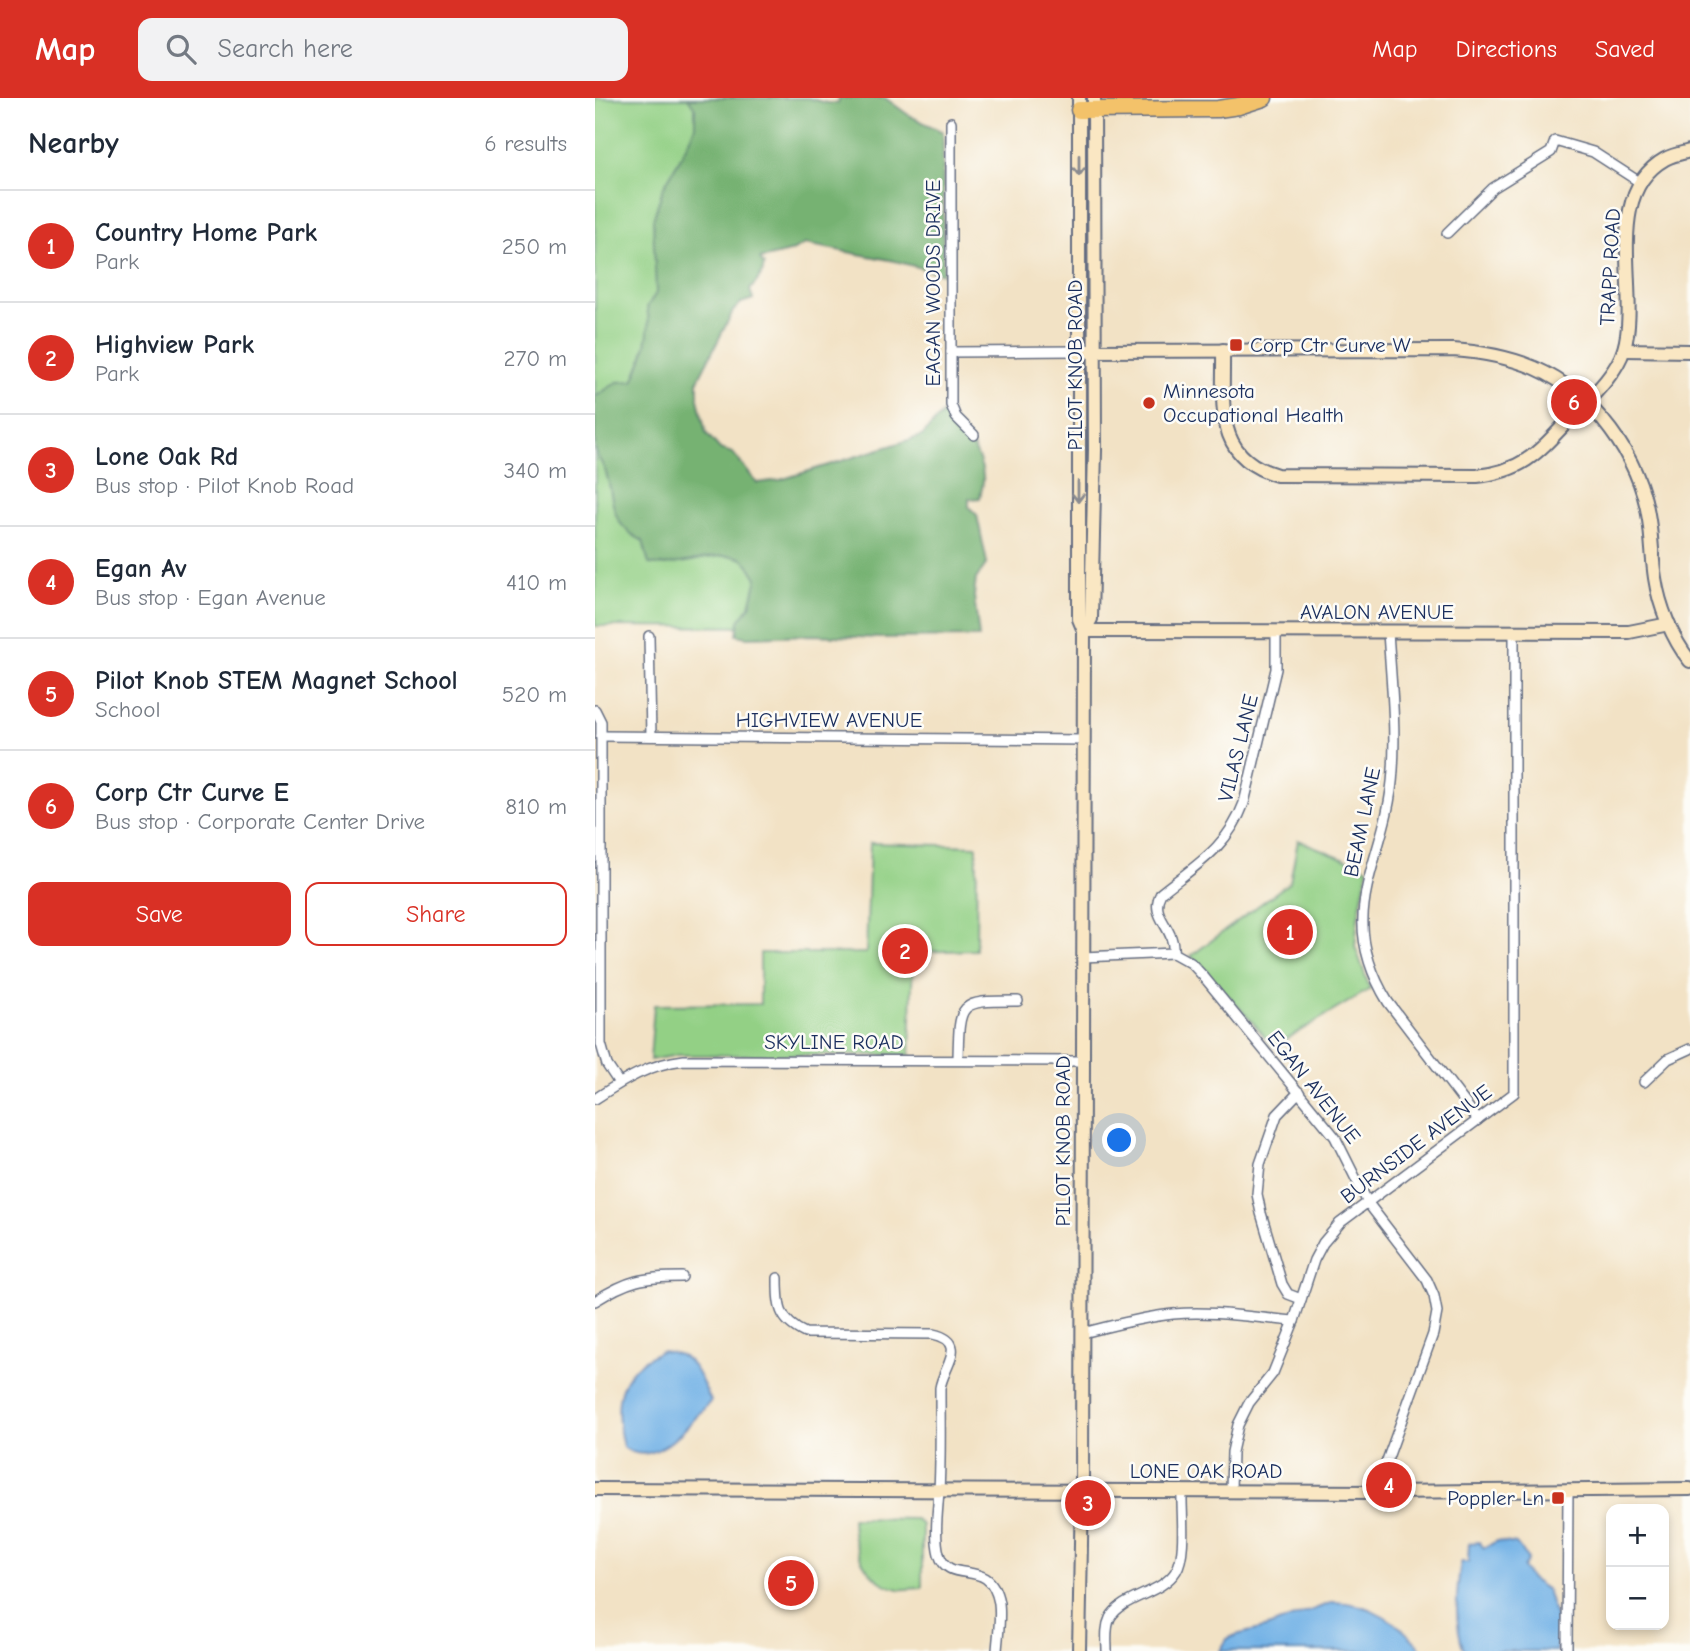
<!DOCTYPE html>
<html lang="en">
<head>
<meta charset="utf-8">
<style>
  body { margin:0; font-family:"Comic Neue",sans-serif; background:#f2f2f3; color:#1f2937 }
  .controls { position:absolute; right:21px; bottom:21px; display:grid; overflow:hidden; border-radius:14px; box-shadow:0 4px 10px #0003 }
  .controls button { width:63px; height:63px; display:grid; place-items:center; padding:0; border:0; border-bottom:2px solid #e0e1e3; background:#fff; color:#1f2937; font:35px sans-serif }
  .you { position:absolute; left:525px; top:1043px; width:24px; height:24px; margin:-18px; border:5px solid #fff; border-radius:50%; background:#1a73e8; box-shadow:0 0 0 10px #1a73e833 }
  .badge { display:grid; place-items:center; width:46px; height:46px; border-radius:50%; background:#d93025; color:#fff; font-size:23px; font-weight:700 }
  .pin { position:absolute; translate:-50% -50%; border:4px solid #fff; box-shadow:0 2px 7px #0006 }
  .list { margin:0; padding:0; list-style:none }
  h2 { display:flex; justify-content:space-between; align-items:center; height:91px; margin:0; padding:0 28px; font-size:30px }
  h2 small { font-size:23px; font-weight:400; color:#747a83 }
  .list li { display:grid; grid-template-columns:46px 1fr auto; gap:21px; align-items:center; box-sizing:border-box; height:112px; padding:0 28px; border-top:2px solid #e0e1e3 }
  .list b { display:block; font-size:26px; white-space:nowrap }
  .list p { margin:0; font-size:23px; white-space:nowrap; color:#747a83 }
  .list em { font-size:23px; font-style:normal; color:#747a83 }
  .actions { display:flex; gap:14px; padding:21px 28px }
  .actions a { flex:1; padding:16px 0; border:2px solid #d93025; border-radius:14px; text-align:center; font-size:24px; color:#d93025 }
  .actions .main { background:#d93025; color:#fff }
  .icon { flex:none; width:38px; height:38px; fill:none; stroke:currentColor; stroke-width:2; stroke-linecap:round; stroke-linejoin:round }
  .map { position:relative; flex:none; width:1095px; height:1553px; overflow:hidden }
  header { display:flex; align-items:center; gap:42px; box-sizing:border-box; height:98px; padding:0 35px; background:#d93025; color:#fff }
  header strong { font-size:33px }
  nav { display:flex; gap:38px; margin-inline-start:auto; font-size:24px }
  .search { width:490px; height:63px; background:#f2f2f3; display:flex; align-items:center; gap:18px; box-sizing:border-box; padding:0 24px; border-radius:14px; color:#747a83; font-size:26px }
  main { display:flex }
  aside { flex:1; background:#fff }
  .map>svg:first-child { display:block }
  .green { fill:#93d085; stroke:#578072; stroke-width:2 }
  .forest { fill:#76b272; stroke:#487068; stroke-width:2 }
  .water { fill:#73b2e6; stroke:#4770a2; stroke-width:2 }
  .lines { fill:none; stroke-linecap:round; stroke-linejoin:round }
  .street-casing { stroke:#666e82; stroke-width:12 }
  .secondary-casing { stroke:#666e82; stroke-width:16 }
  .highway-casing { stroke:#666e82; stroke-width:19 }
  .street { stroke:#fff; stroke-width:9 }
  .secondary { stroke:#fae7c3; stroke-width:12 }
  .highway { stroke:#f3c26a; stroke-width:16 }
  .oneway { stroke:#8a8b90 }
  .poi-dot { fill:#c8321e; stroke:#fdfcf7; stroke-width:2.5 }
  .labels { text-anchor:middle; stroke-width:5; stroke-linejoin:round; paint-order:stroke }
  .street-label { font-size:21px; fill:#1b2f5e; stroke:#fdfcf7 }
  .poi-label { font-size:21px; fill:#1b2f5e; stroke:#fdfcf7; text-anchor:start }
</style>
</head>
<body>
<header>
<strong>Map</strong>
<div class="search"><svg class="icon" aria-label="search" viewBox="0 0 24 24"><circle cx="10" cy="10" r="6"/><path d="M15 15l6 6"/></svg>Search here</div>
<nav><a>Map</a><a>Directions</a><a>Saved</a></nav>
</header>
<main>
<aside>
<h2>Nearby<small>6 results</small></h2>
<ul class="list">
<li><span class="badge">1</span><div><b>Country Home Park</b><p>Park</p></div><em>250 m</em></li>
<li><span class="badge">2</span><div><b>Highview Park</b><p>Park</p></div><em>270 m</em></li>
<li><span class="badge">3</span><div><b>Lone Oak Rd</b><p>Bus stop · Pilot Knob Road</p></div><em>340 m</em></li>
<li><span class="badge">4</span><div><b>Egan Av</b><p>Bus stop · Egan Avenue</p></div><em>410 m</em></li>
<li><span class="badge">5</span><div><b>Pilot Knob STEM Magnet School</b><p>School</p></div><em>520 m</em></li>
<li><span class="badge">6</span><div><b>Corp Ctr Curve E</b><p>Bus stop · Corporate Center Drive</p></div><em>810 m</em></li>
</ul>
<div class="actions"><a class="main">Save</a><a>Share</a></div>
</aside>
<div class="map">
<svg width="1095" height="1553" viewBox="0 0 1095 1553">
  <rect width="100%" height="100%" fill="#fdfcf7"/>
  <filter id="ink" filterUnits="userSpaceOnUse"><feTurbulence type="fractalNoise" baseFrequency=".0143" numOctaves="2"/><feDisplacementMap in="SourceGraphic" scale="14" xChannelSelector="R" yChannelSelector="G"/><feConvolveMatrix kernelMatrix="1 2 1 2 8 2 1 2 1" color-interpolation-filters="sRGB"/></filter>
  <filter id="wash" filterUnits="userSpaceOnUse"><feTurbulence type="fractalNoise" baseFrequency=".00686" numOctaves="4" result="noise"/><feDisplacementMap in="SourceGraphic" scale="28" xChannelSelector="R" yChannelSelector="G"/><feGaussianBlur stdDeviation="1.57" result="paint"/><feColorMatrix in="noise" values="0 0 0 0 0 0 0 0 0 0 0 0 0 0 0 0 0 1.4 0 .05"/><feComposite in="paint" operator="in"/></filter>
  <g filter="url(#wash)">
    <rect width="100%" height="100%" fill="#f2e2c5"/>
    <!-- green -->
    <g class="green">
      <polygon points="0,0 151,0 40,361 192,428 206,529 0,528"/>
      <path d="M 703,742 L 773,770 L 763,820 L 760,848 L 775,891 L 678,949 C 654,917 623,888 596,858 L 695,784 Z"/>
      <polygon points="275,745 382,748 381,852 318,854 315,957 84,957 55,962 59,907 165,906 165,855 271,855"/>
      <path d="M 257,1420 L 321,1421 L 327,1427 L 327,1490 C 320,1490 311,1492 304,1491 C 270,1484 257,1450 257,1420 Z"/>
    </g>
    <!-- forest -->
    <path class="forest" d="M 93,0 L 213,0 L 232,5 L 243,5 L 244,0 L 290,0 L 315,18 L 348,34 L 348,176 L 300,163 L 210,146 L 195,154 L 165,161 L 169,167 C 168,178 161,184 155,192 L 158,201 L 146,205 L 138,213 L 103,282 L 103,301 L 111,335 L 125,351 L 138,355 L 162,385 L 185,382 L 327,338 L 347,316 C 365,321 387,359 388,378 C 389,385 386,393 385,400 L 374,401 L 374,409 L 382,417 L 392,465 L 381,481 L 379,498 L 384,539 L 284,540 L 218,537 L 151,539 L 142,537 L 144,523 L 155,508 L 162,480 C 158,475 154,465 149,462 C 130,449 81,472 54,466 L 48,443 C 13,425 21,407 11,375 C 8,366 1,358 0,350 C 0,333 0,316 0,299 L 22,284 L 38,283 C 49,259 57,235 52,209 L 61,195 L 58,122 L 68,90 L 86,59 L 100,29 L 100,10 Z"/>
    <!-- water -->
    <g class="water">
      <path d="M 66,1253 C 99,1254 103,1277 116,1303 C 96,1323 61,1374 28,1349 C 18,1306 20,1274 66,1253 Z"/>
      <path d="M 902,1443 L 921,1446 L 933,1461 L 928,1470 L 936,1481 L 952,1492 L 963,1527 L 961,1553 L 869,1553 C 859,1524 861,1495 866,1464 L 873,1464 L 874,1445 L 884,1444 L 889,1450 Z"/>
      <path d="M 738,1504 C 775,1504 806,1525 828,1553 L 625,1553 L 632,1541 L 641,1537 L 673,1529 Z"/>
    </g>
  </g>
  <g filter="url(#ink)">
    <g class="lines">
      <defs>
        <g id="street">
          <polyline points="356,24 356,307 361,319 379,337"/>
          <polyline points="852,135 898,90 956,54 960,43 998,54 1046,85"/>
          <polyline points="356,254 483,253"/>
          <path d="M 793,534 C 796,580 801,627 798,672 C 793,764 736,811 793,904 L 883,1022"/>
          <polyline points="54,538 56,638"/>
          <polyline points="0,612 6,624 6,946 12,967 24,985"/>
          <polyline points="6,638 489,642"/>
          <polyline points="578,855 596,865 609,879 740,1039 773,1105 832,1182 839,1198 842,1214 838,1236 790,1368 788,1394"/>
          <path d="M 578,855 C 581,829 553,819 566,795 C 601,767 633,749 649,705 L 681,571 L 681,533"/>
          <polyline points="488,859 578,855"/>
          <path d="M 363,962 C 364,902 364,903 423,903"/>
          <polyline points="1049,984 1073,961 1095,951"/>
          <polyline points="704,994 682,1017 665,1066 662,1096 666,1115 687,1186 693,1196 706,1201"/>
          <path d="M 0,1001 C 29,982 54,966 89,962 L 488,963"/>
          <path d="M 183,1180 C 183,1208 183,1222 210,1235 L 338,1236 C 375,1244 348,1269 345,1290 C 345,1324 346,1358 344,1392 C 343,1411 339,1437 344,1456 C 354,1490 395,1456 404,1505 C 406,1521 403,1537 402,1553"/>
          <path d="M 0,1203 C 33,1182 48,1179 87,1179"/>
          <path d="M 487,1235 C 517,1228 547,1219 578,1216 C 618,1212 660,1220 699,1223"/>
          <polyline points="636,1392 637,1354 643,1327 654,1305 678,1275 699,1223 719,1162 728,1145 745,1125 919,995 919,534"/>
          <path d="M 512,1553 C 512,1543 510,1530 515,1520 C 527,1498 567,1496 581,1473 C 592,1456 586,1412 587,1392"/>
          <polyline points="972,1553 973,1391"/>
        </g>
        <g id="secondary">
          <polyline points="484,0 484,521 489,533 487,1392 484,1553"/>
          <path d="M 628,252 C 629,306 618,359 682,377 L 882,378 C 926,373 941,357 970,326 C 990,304 1020,280 1029,251 C 1046,194 1006,97 1070,61 C 1077,57 1087,55 1095,53"/>
          <polyline points="1029,252 1095,253"/>
          <path d="M 483,253 L 858,252 C 886,254 914,259 940,270 C 999,296 1045,359 1054,422 C 1057,441 1057,461 1060,480 C 1064,507 1077,541 1095,563"/>
          <polyline points="489,533 1034,534 1074,526"/>
          <polyline points="489,533 496,521 500,352 499,0"/>
          <polyline points="0,1391 788,1394 1095,1391"/>
        </g>
        <polyline id="highway" points="484,12 623,11 644,8 669,0"/>
      </defs>
      <!-- street casing -->
      <use href="#street" class="street-casing"/>
      <!-- secondary casing -->
      <use href="#secondary" class="secondary-casing"/>
      <!-- highway casing -->
      <use href="#highway" class="highway-casing"/>
      <!-- street -->
      <use href="#street" class="street"/>
      <!-- secondary -->
      <use href="#secondary" class="secondary"/>
      <!-- highway -->
      <use href="#highway" class="highway"/>
    </g>
    <!-- one-way arrows -->
    <defs><path id="oneway-shaft" d="M-6 0H5M1.5-3L5.5 0L1.5 3" fill="none" stroke-width="1.6" stroke-linecap="round" stroke-linejoin="round" transform="scale(1.75)"/></defs>
    <g class="oneway">
      <use href="#oneway-shaft" transform="translate(484 68) rotate(90)"/>
      <use href="#oneway-shaft" transform="translate(483 394) rotate(90)"/>
    </g>
  </g>
  <!-- markers -->
  <g class="poi-dot">
    <rect x="634" y="240" width="14" height="14" rx="3.5"/>
    <circle cx="554" cy="305" r="7"/>
    <rect x="956" y="1393" width="14" height="14" rx="3.5"/>
  </g>
  <g class="labels">
    <!-- street labels -->
    <g class="street-label">
      <text transform="translate(1015 169) rotate(-87)" y="7">TRAPP ROAD</text>
      <text transform="translate(338 185) rotate(-90)" y="7">EAGAN WOODS DRIVE</text>
      <text transform="translate(480 267) rotate(-90)" y="7">PILOT KNOB ROAD</text>
      <text x="782" y="521">AVALON AVENUE</text>
      <text x="234" y="629">HIGHVIEW AVENUE</text>
      <text transform="translate(643 650) rotate(-76)" y="7">VILAS LANE</text>
      <text transform="translate(767 724) rotate(-78)" y="7">BEAM LANE</text>
      <text x="239" y="951">SKYLINE ROAD</text>
      <text transform="translate(719 989) rotate(52)" y="7">EGAN AVENUE</text>
      <text transform="translate(468 1043) rotate(-90)" y="7">PILOT KNOB ROAD</text>
      <text transform="translate(821 1046) rotate(-37)" y="7">BURNSIDE AVENUE</text>
      <text x="611" y="1380">LONE OAK ROAD</text>
    </g>
    <!-- poi labels -->
    <g class="poi-label">
      <text x="655" y="254">Corp Ctr Curve W</text>
      <text x="568" y="300">Minnesota<tspan x="568" dy="24">Occupational Health</tspan></text>
      <text x="949" y="1407" text-anchor="end">Poppler Ln</text>
    </g>
  </g>
</svg>
<div class="controls">
<button>+</button>
<button>−</button>
</div>
<div class="you"></div>
<div class="pin badge" style="left:695px;top:834px">1</div>
<div class="pin badge" style="left:310px;top:853px">2</div>
<div class="pin badge" style="left:493px;top:1405px">3</div>
<div class="pin badge" style="left:794px;top:1387px">4</div>
<div class="pin badge" style="left:196px;top:1485px">5</div>
<div class="pin badge" style="left:979px;top:304px">6</div>
</div>
</main>
</body>
</html>
